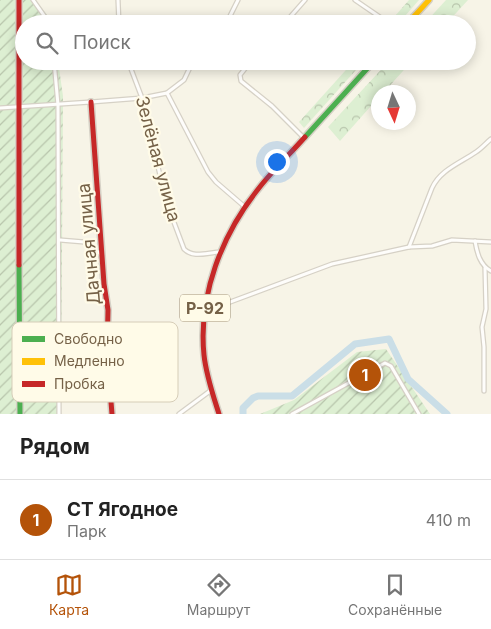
<!DOCTYPE html>
<html lang="ru">
<head>
<meta charset="utf-8">
<style>
  body { margin:0; font-family:Inter,sans-serif; background:#f6f6f6; color:#222 }
  .compass { position:absolute; left:371px; top:85px; width:45px; height:45px; border-radius:50%; background:#fff; box-shadow:0 2px 12px #0003; rotate:176deg }
  .you { position:absolute; left:276px; top:161px; width:18px; height:18px; margin:-12px; border:4px solid #fff; border-radius:50%; background:#1a73e8; box-shadow:0 0 0 8px #1a73e833 }
  .badge { display:grid; place-items:center; width:32px; height:32px; border-radius:50%; background:#b45309; color:#fff; font-size:16px; font-weight:700 }
  .pin { position:absolute; translate:-50% -50%; border:2px solid #fff; box-shadow:0 1px 5px #0006 }
  .list { margin:0; padding:0; list-style:none }
  h2 { display:flex; justify-content:space-between; align-items:center; height:65px; margin:0; padding:0 20px; font-size:21px }
  h2 small { font-size:16px; font-weight:400; color:#767676 }
  .list li { display:grid; grid-template-columns:32px 1fr auto; gap:15px; align-items:center; box-sizing:border-box; height:80px; padding:0 20px; border-top:1px solid #e0e0e0 }
  .list b { display:block; font-size:19px; white-space:nowrap }
  .list p { margin:0; font-size:16px; white-space:nowrap; color:#767676 }
  .list em { font-size:16px; font-style:normal; color:#767676 }
  .icon { flex:none; width:28px; height:28px; fill:none; stroke:currentColor; stroke-width:2; stroke-linecap:round; stroke-linejoin:round }
  .map { position:relative; flex:none; width:491px; height:414px; overflow:hidden }
  .search { position:absolute; background:#fff; box-shadow:0 2px 12px #0003; left:15px; right:15px; top:15px; height:55px; display:flex; align-items:center; gap:12px; box-sizing:border-box; padding:0 18px; border-radius:28px; color:#767676; font-size:19px }
  .sheet { height:145px; background:#fff }
  nav { display:flex; justify-content:space-around; align-items:center; box-sizing:border-box; height:70px; border-top:1px solid #e0e0e0; background:#fff; font-size:14px; color:#767676 }
  nav a { display:grid; justify-items:center; gap:2px }
  nav .on { color:#b45309 }
  .map>svg:first-child { display:block }
  .forest { fill:url(#forest-crowns) }
  .garden { fill:url(#garden-furrows) }
  .lines { fill:none; stroke-linecap:round; stroke-linejoin:round }
  .river { stroke:#cadee7; stroke-width:7 }
  .street-casing { stroke:#d6d1c6; stroke-width:5.5 }
  .fast-casing { stroke:#d6d1c6; stroke-width:8 }
  .slow-casing { stroke:#d6d1c6; stroke-width:8 }
  .jam-casing { stroke:#d6d1c6; stroke-width:8 }
  .street { stroke:#fefdfb; stroke-width:3 }
  .fast { stroke:#4caf50; stroke-width:5 }
  .slow { stroke:#ffc107; stroke-width:5 }
  .jam { stroke:#c62828; stroke-width:5 }
  .labels { text-anchor:middle; stroke-width:4.5; stroke-linejoin:round; paint-order:stroke }
  .shield { fill:#fffbe8; stroke:#9e8f77; stroke-width:1 }
  .shield-label { font-size:16px; font-weight:bold; fill:#756147 }
  .street-label { font-size:18px; fill:#756147; stroke:#fffbe8 }
  .key { fill:#fffbe8; stroke:#d6cdb8; stroke-width:1 }
  .key-label { font-size:14px; fill:#756147 }
</style>
</head>
<body>
<div class="map">
<svg width="491" height="414" viewBox="0 0 491 414">
  <defs>
    <pattern id="forest-crowns" width="20" height="18" patternUnits="userSpaceOnUse" patternTransform="scale(1.25)"><rect width="20" height="18" fill="#ddefd2"/><path d="M2 6a3 3 0 1 1 6 0M12 15a3 3 0 1 1 6 0" fill="none" stroke="#b8c5ac"/></pattern>
    <pattern id="garden-furrows" width="10" height="10" patternUnits="userSpaceOnUse" patternTransform="scale(1.25)"><rect width="10" height="10" fill="#ddefd2"/><path d="M-1 1l2-2M0 10L10 0M9 11l2-2" fill="none" stroke="#b8c5ac"/></pattern>
  </defs>
  <rect width="100%" height="100%" fill="#f7f4e7"/>
  <!-- forest -->
  <g class="forest">
    <polygon points="409,0 419,0 398,24 388,24"/>
    <polygon points="446,0 468,0 446,24 424,24"/>
    <polygon points="354,61 364,61 304,128 299,122"/>
    <polygon points="389,61 412,61 384,92 378,92 378,98 340,141 328,127"/>
  </g>
  <!-- garden -->
  <g class="garden">
    <polygon points="0,0 35,0 52,21 53,24 24,24 24,61 58,61 63,96 61,414 0,414"/>
    <polygon points="386,349 430,414 260,414 294,400 357,352"/>
  </g>
  <g class="lines">
    <!-- river -->
    <polyline class="river" points="243,414 243,408 253,398 258,396 292,396 355,344 389,339 408,379 447,414"/>
    <defs>
      <g id="street">
        <polyline points="33,0 50,24"/>
        <polyline points="118,0 119,24"/>
        <polyline points="355,0 390,24"/>
        <polyline points="226,24 238,0"/>
        <polyline points="284,24 305,0"/>
        <polyline points="54,61 58,105 59,414"/>
        <path d="M 128,61 L 142,98 L 166,201 L 184,249 C 194,259 208,252 221,252"/>
        <polyline points="251,61 240,75 241,81 272,106 304,138"/>
        <polyline points="167,93 208,172 216,182 245,207"/>
        <polyline points="0,108 91,102 142,98 167,93 184,80 193,61"/>
        <polyline points="60,240 84,242 101,254"/>
        <path d="M 475,241 C 477,253 480,265 491,271"/>
        <path d="M 409,247 L 432,188 C 440,170 460,163 476,152 C 481,149 486,143 491,139"/>
        <polyline points="206,311 332,264 409,247 432,246 452,240 491,242"/>
        <polyline points="484,391 484,347 482,327 486,309 485,268"/>
        <polyline points="179,414 210,391"/>
        <polyline points="292,414 385,363 391,366 419,414"/>
      </g>
      <g id="fast">
        <polyline points="305,137 374,61"/>
        <polyline points="19,265 20,414"/>
      </g>
      <polyline id="slow" points="407,24 429,0"/>
      <g id="jam">
        <polyline points="19,0 19,265"/>
        <polyline points="91,102 104,284 108,310 107,353 112,414"/>
        <path d="M 219,414 C 213,395 206,375 204,355 C 198,295 222,234 259,188 C 273,170 290,154 305,137"/>
      </g>
    </defs>
    <!-- street casing -->
    <use href="#street" class="street-casing"/>
    <!-- fast casing -->
    <use href="#fast" class="fast-casing"/>
    <!-- slow casing -->
    <use href="#slow" class="slow-casing"/>
    <!-- jam casing -->
    <use href="#jam" class="jam-casing"/>
    <!-- street -->
    <use href="#street" class="street"/>
    <!-- fast -->
    <use href="#fast" class="fast"/>
    <!-- slow -->
    <use href="#slow" class="slow"/>
    <!-- jam -->
    <use href="#jam" class="jam"/>
  </g>
  <g class="labels">
    <!-- shield labels -->
    <rect class="shield" x="180" y="294.5" width="50" height="27" rx="4"/>
    <g class="shield-label">
      <text x="205" y="314">Р-92</text>
    </g>
    <!-- street labels -->
    <g class="street-label">
      <text transform="translate(158 159) rotate(75)" y="6">Зелёная улица</text>
      <text transform="translate(89 244) rotate(-95)" y="6">Дачная улица</text>
    </g>
  </g>
  <!-- legend -->
  <rect x="12" y="322" width="166" height="80" rx="8" class="key"/>
  <rect x="22" y="336" width="23" height="6" fill="#4caf50"/>
  <rect x="22" y="358" width="23" height="7" fill="#ffc107"/>
  <rect x="22" y="381" width="23" height="6" fill="#c62828"/>
  <g class="key-label">
    <text x="54" y="344">Свободно</text>
    <text x="54" y="366">Медленно</text>
    <text x="54" y="389">Пробка</text>
  </g>
</svg>
<svg class="compass" viewBox="-18 -18 36 36"><path d="M0-13l5 13h-10z" fill="#e53935"/><path d="M0 13l5-13h-10z" fill="#767676"/></svg>
<div class="you"></div>
<div class="pin badge" style="left:365px;top:375px">1</div>
<div class="search"><svg class="icon" aria-label="search" viewBox="0 0 24 24"><circle cx="10" cy="10" r="6"/><path d="M15 15l6 6"/></svg>Поиск</div>
</div>
<section class="sheet">
<h2>Рядом<small></small></h2>
<ul class="list">
<li><span class="badge">1</span><div><b>СТ Ягодное</b><p>Парк</p></div><em>410 m</em></li>
</ul>
</section>
<nav>
<a class="on"><svg class="icon" aria-label="map" viewBox="0 0 24 24"><path d="M3 6l6-2 6 2 6-2v14l-6 2-6-2-6 2zM9 4v14M15 6v14"/></svg>Карта</a>
<a><svg class="icon" aria-label="directions" viewBox="0 0 24 24"><path d="M12 3l9 9-9 9-9-9zM9 14v-3h6M13 9l2 2-2 2"/></svg>Маршрут</a>
<a><svg class="icon" aria-label="saved" viewBox="0 0 24 24"><path d="M7 4h10v16l-5-4-5 4z"/></svg>Сохранённые</a>
</nav>
</body>
</html>
